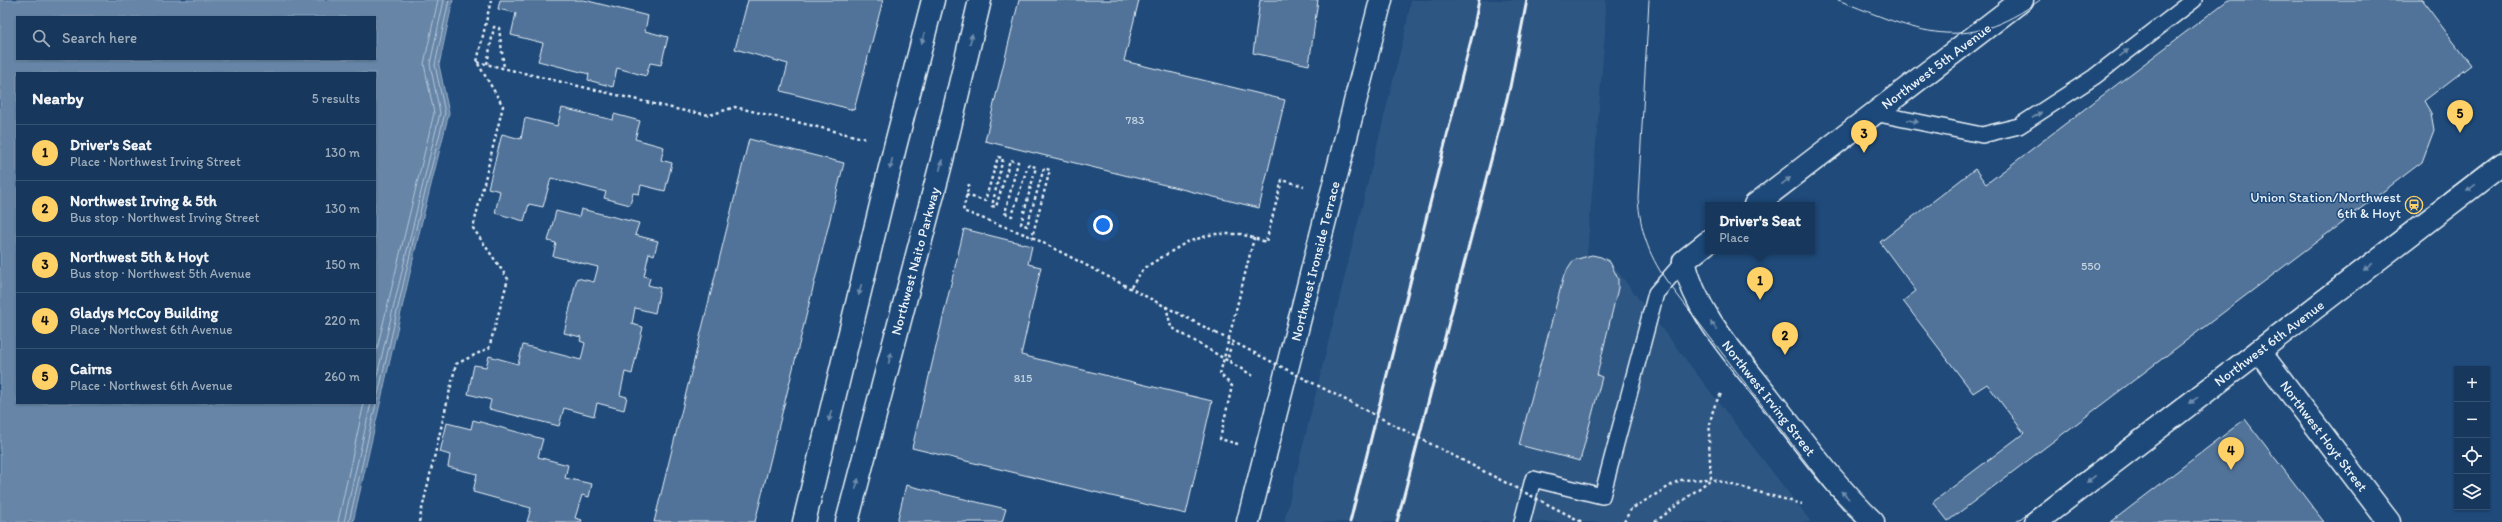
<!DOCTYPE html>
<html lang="en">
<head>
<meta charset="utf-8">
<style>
  body { margin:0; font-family:Itim,sans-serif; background:#244365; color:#f1f3f6 }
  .controls { position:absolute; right:12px; bottom:12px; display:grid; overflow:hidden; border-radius:0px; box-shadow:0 1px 3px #0004 }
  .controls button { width:36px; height:36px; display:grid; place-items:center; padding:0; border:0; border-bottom:1px solid #365272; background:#17385c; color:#f1f3f6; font:20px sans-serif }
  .you { position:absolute; left:1103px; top:225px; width:14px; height:14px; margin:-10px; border:3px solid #fff; border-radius:50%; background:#1a73e8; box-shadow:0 0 0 6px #1a73e833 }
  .badge { display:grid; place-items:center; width:26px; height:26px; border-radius:50%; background:#ffd166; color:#111; font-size:13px; font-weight:700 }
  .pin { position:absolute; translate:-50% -33px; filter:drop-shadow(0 1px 2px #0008) }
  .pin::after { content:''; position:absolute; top:21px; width:14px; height:12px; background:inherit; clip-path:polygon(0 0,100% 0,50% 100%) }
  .popup { position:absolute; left:1705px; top:202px; width:110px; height:52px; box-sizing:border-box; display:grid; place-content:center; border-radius:0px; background:#17385c; filter:drop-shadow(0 1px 3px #0005); font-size:13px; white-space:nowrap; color:#9eacbb }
  .popup b { font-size:15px; color:#f1f3f6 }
  .popup::after { content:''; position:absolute; left:50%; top:100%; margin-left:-8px; border:8px solid transparent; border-top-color:#17385c }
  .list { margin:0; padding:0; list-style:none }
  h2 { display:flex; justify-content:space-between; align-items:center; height:52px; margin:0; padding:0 16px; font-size:17px }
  h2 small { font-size:13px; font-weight:400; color:#9eacbb }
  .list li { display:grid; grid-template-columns:26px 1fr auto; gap:12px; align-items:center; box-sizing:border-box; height:56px; padding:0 16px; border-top:1px solid #365272 }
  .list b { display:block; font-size:15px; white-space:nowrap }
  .list p { margin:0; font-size:13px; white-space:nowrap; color:#9eacbb }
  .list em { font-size:13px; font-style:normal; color:#9eacbb }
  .icon { flex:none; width:22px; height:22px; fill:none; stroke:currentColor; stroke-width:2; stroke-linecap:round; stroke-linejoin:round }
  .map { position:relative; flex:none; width:2502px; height:522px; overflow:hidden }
  .search { position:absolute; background:#17385c; box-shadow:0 1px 3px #0004; left:16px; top:16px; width:360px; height:44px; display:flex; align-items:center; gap:10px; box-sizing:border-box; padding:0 14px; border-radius:0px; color:#9eacbb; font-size:15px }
  .panel { position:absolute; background:#17385c; box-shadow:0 1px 3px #0004; left:16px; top:72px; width:360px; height:332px; border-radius:0px }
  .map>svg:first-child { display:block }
  .built { fill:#2e5683 }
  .water { fill:#6685a7; stroke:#9ab0c7; fill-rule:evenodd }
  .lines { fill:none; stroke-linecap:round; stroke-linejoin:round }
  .shore { stroke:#b4c6d8; stroke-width:1 }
  .building { fill:#517399; stroke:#e8f1f8 }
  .service-casing { stroke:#e8f1f8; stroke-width:18 }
  .minor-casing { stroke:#e8f1f8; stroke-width:25 }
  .tertiary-casing { stroke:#e8f1f8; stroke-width:25 }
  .secondary-casing { stroke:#e8f1f8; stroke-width:25 }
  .path { stroke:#e8f1f8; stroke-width:2.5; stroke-dasharray:3 3; stroke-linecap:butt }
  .service { stroke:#1f4a7a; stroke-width:15 }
  .minor { stroke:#1f4a7a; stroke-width:22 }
  .tertiary { stroke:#1f4a7a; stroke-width:22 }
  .secondary { stroke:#1f4a7a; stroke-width:22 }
  .tram { stroke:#e8f1f8; stroke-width:1 }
  .rail { stroke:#e8f1f8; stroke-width:3 }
  .path-bridge { stroke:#e8f1f8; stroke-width:2.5; stroke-dasharray:3 3; stroke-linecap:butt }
  .oneway { fill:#6f8dac }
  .labels { text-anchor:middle; stroke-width:3; stroke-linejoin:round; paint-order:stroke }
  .number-label { font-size:12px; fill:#c2d2e0 }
  .street-label { font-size:14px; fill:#e8f1f8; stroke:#1f4a7a }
  .poi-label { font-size:14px; fill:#e8f1f8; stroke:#1f4a7a; text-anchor:end }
</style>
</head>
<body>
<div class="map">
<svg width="2502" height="522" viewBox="0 0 2502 522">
  <rect width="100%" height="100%" fill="#1f4a7a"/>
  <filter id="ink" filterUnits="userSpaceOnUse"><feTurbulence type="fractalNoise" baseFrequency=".025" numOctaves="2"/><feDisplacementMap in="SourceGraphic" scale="8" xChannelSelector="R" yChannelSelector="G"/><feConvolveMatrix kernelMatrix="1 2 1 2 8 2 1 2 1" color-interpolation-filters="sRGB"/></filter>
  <g filter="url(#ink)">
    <!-- built -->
    <polygon class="built" points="1411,0 1606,0 1605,34 1587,254 1608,259 1811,522 1284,522 1405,32"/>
    <!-- water -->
    <path class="water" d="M 0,0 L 453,0 L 439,65 L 449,113 L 421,225 L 353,522 L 0,522 ZM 17,17 L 375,17 L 375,59 L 17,59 ZM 17,73 L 375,73 L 375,403 L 17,403 Z"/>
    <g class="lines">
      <!-- shore -->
      <g class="shore">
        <polyline points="375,357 434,113 424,64 438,0"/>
        <polyline points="375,384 440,113 430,64 444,0"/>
        <polyline points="338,522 364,403"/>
        <polyline points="344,522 371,403"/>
        <polyline points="349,522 417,224 445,113 435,65 449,0"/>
      </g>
    </g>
    <!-- building -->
    <g class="building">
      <polygon points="500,0 584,0 648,16 645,31 668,37 661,65 650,63 646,76 617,68 613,87 588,80 589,74 538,61 543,43 511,35 516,13 498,9"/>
      <polygon points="748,0 883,0 854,110 781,91 788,64 735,49"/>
      <polygon points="1019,0 1139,0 1124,61 1285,100 1259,208 985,141"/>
      <polygon points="1260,0 1318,0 1309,65 1253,53"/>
      <polygon points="2228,0 2422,0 2471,65 2424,101 2431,113 2434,130 2422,162 1948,521 1933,502 2024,433 1987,384 1973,393 1903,301 1916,291 1880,242 1975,169 1986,184"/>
      <polygon points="562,108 613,120 614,114 640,121 635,139 664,147 661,160 672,163 665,191 641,185 639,194 633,193 630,205 604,198 606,192 551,178 543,207 529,204 524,221 495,213 500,191 488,188 502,134 521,139 525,118 557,126"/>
      <polygon points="749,139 844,163 755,522 654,522"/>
      <polygon points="581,209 639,223 635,235 658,241 654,255 649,253 644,276 650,278 648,285 660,288 655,313 635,308 632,324 643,327 632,374 625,372 620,395 627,397 624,410 597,403 594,416 564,408 559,426 489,409 491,400 468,394 474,365 486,367 489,356 518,364 523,345 581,360 585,343 580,341 581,337 564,333 577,278 594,282 598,267 553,256 556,243 548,241 556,211 579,217"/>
      <polygon points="964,229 1032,246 1028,264 1041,267 1021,355 1212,401 1186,514 912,448"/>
      <polygon points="1592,255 1601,257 1610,262 1618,279 1618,288 1597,375 1602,377 1580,461 1519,445 1564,275 1574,260"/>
      <polygon points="2245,419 2324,522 2111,522"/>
      <polygon points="473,420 543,439 538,457 568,465 565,478 592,484 589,497 582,495 575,518 582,520 581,522 527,522 531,508 473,492 477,474 448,467 450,455 440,452 447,423 471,429"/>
      <polygon points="906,485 1006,509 1002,522 897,522"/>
    </g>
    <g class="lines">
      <defs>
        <g id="service">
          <polyline points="1874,113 1982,135 2019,126 2094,77 2194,0"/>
          <polyline points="1522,522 1533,479 1602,496 1656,293 1684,261"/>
        </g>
        <g id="minor">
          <polyline points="1755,205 2022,0"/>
          <path d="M 1708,242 L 1684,261 C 1696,315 1737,356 1770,399 C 1803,441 1834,485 1873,522"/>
          <polyline points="2259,351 2502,164"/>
          <polyline points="1248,522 1381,0"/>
        </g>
        <polyline id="tertiary" points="2036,522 2259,351 2389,522"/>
        <g id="secondary">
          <polyline points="804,522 895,147 933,0"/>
          <polyline points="847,522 942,160 980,0"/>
        </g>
      </defs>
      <!-- service casing -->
      <use href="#service" class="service-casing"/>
      <!-- minor casing -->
      <use href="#minor" class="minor-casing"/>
      <!-- tertiary casing -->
      <use href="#tertiary" class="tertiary-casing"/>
      <!-- secondary casing -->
      <use href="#secondary" class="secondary-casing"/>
      <!-- path -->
      <g class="path">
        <polyline points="477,62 680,110 710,115 735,107 867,139"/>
        <polyline points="487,64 494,27 499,28 504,68"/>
        <polyline points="969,184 963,211 1032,237 1216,333"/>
        <polyline points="966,195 985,201 998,157 1003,158 992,206 996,207 1010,160 1018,162 1005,213 1012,216 1028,165 1036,167 1021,224 1027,226 1044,168 1050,170 1032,237"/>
        <polyline points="1131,287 1144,268 1187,242 1213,234 1241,234 1266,242 1282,180 1304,186"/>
        <polyline points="1166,306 1171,327 1255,377"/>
        <polyline points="1231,363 1228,355 1233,342"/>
        <path d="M 1721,394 C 1704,419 1710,450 1711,479 L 1802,504"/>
        <polyline points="1238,444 1220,439 1232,386 1220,374 1254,238"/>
        <polyline points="419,522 456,364 489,348 508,279 473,228 503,106 477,62 491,0"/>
        <polyline points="1624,522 1631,509 1680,480 1711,479"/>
        <polyline points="1655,522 1710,480"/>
      </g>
      <!-- service -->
      <use href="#service" class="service"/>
      <!-- minor -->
      <use href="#minor" class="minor"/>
      <!-- tertiary -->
      <use href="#tertiary" class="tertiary"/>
      <!-- secondary -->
      <use href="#secondary" class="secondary"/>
      <!-- tram -->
      <g class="tram">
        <path d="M 1649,0 L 1638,198 C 1640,229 1648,254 1666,280 L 1828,491 L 1858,522"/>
        <path d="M 1838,0 C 1918,31 1963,56 2040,0"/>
        <polyline points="2016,522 2502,150"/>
      </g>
      <!-- rail -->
      <g class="rail">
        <polyline points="1350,522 1473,32 1479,0"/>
        <polyline points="1397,522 1510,87 1527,0"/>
      </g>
      <!-- path-bridge -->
      <polyline class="path-bridge" points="1216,333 1582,522"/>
    </g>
    <!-- one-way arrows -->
    <defs><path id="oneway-solid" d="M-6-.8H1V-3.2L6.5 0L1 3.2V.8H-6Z"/></defs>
    <g class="oneway">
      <use href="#oneway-solid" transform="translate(923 38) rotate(105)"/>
      <use href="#oneway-solid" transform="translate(971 39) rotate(-77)"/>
      <use href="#oneway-solid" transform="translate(2124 53) rotate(-38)"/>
      <use href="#oneway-solid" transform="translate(2037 115) rotate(-33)"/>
      <use href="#oneway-solid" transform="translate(1913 121) rotate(12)"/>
      <use href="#oneway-solid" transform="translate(891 164) rotate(104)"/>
      <use href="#oneway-solid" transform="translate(941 165) rotate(-76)"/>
      <use href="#oneway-solid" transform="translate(1786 181) rotate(-38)"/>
      <use href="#oneway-solid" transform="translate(2471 188) rotate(143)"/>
      <use href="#oneway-solid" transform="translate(2368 267) rotate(143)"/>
      <use href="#oneway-solid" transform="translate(860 290) rotate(104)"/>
      <use href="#oneway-solid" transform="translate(1714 326) rotate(-128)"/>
      <use href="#oneway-solid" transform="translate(890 358) rotate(-75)"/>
      <use href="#oneway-solid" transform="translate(2194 400) rotate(142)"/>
      <use href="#oneway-solid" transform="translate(830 416) rotate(104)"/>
      <use href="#oneway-solid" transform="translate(2091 479) rotate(142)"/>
      <use href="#oneway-solid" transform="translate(857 484) rotate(-75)"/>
      <use href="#oneway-solid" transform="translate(1845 495) rotate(-135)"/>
    </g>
  </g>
  <!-- icons -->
  <defs>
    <symbol id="station-ring" viewBox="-11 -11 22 22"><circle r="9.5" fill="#1f4a7a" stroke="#ffd166" stroke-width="1.5"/><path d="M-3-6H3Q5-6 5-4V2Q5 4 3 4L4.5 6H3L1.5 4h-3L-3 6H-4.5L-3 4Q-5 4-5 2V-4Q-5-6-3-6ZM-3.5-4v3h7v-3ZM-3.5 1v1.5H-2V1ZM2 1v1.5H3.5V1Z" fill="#ffd166"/></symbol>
  </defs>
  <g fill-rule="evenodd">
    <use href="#station-ring" x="2404" y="195" width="20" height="20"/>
  </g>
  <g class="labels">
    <!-- number labels -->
    <g class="number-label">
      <text x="1135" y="124">783</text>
      <text x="2091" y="270">550</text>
      <text x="1023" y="382">815</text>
    </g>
    <!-- street labels -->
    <g class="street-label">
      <text transform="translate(1936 66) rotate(-37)" y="5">Northwest 5th Avenue</text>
      <text transform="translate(915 261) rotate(-75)" y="5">Northwest Naito Parkway</text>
      <text transform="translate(1315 261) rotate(-76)" y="5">Northwest Ironside Terrace</text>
      <text transform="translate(2269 343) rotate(-37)" y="5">Northwest 6th Avenue</text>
      <text transform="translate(1769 398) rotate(52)" y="5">Northwest Irving Street</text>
      <text transform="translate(2324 436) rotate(53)" y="5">Northwest Hoyt Street</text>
    </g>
    <!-- poi labels -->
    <g class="poi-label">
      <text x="2401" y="202">Union Station/Northwest<tspan x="2401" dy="16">6th &amp; Hoyt</tspan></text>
    </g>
  </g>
</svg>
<div class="controls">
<button>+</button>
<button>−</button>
<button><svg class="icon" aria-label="locate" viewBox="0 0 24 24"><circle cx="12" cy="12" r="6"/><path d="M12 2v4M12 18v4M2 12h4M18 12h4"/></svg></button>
<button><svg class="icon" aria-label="layers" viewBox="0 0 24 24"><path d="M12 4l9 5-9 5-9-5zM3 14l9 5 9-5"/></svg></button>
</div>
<div class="you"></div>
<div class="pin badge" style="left:1760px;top:300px">1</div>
<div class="popup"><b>Driver's Seat</b>Place</div>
<div class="pin badge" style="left:1785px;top:355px">2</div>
<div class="pin badge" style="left:1864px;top:153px">3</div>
<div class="pin badge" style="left:2231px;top:470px">4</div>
<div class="pin badge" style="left:2460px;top:133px">5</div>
<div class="search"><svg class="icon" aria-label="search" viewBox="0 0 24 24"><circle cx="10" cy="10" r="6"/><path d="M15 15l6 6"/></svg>Search here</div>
<section class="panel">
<h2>Nearby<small>5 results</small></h2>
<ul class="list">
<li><span class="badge">1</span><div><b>Driver's Seat</b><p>Place · Northwest Irving Street</p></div><em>130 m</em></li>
<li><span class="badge">2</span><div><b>Northwest Irving &amp; 5th</b><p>Bus stop · Northwest Irving Street</p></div><em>130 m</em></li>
<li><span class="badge">3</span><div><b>Northwest 5th &amp; Hoyt</b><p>Bus stop · Northwest 5th Avenue</p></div><em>150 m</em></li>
<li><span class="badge">4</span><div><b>Gladys McCoy Building</b><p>Place · Northwest 6th Avenue</p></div><em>220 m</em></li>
<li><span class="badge">5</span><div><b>Cairns</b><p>Place · Northwest 6th Avenue</p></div><em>260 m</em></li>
</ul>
</section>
</div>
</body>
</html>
